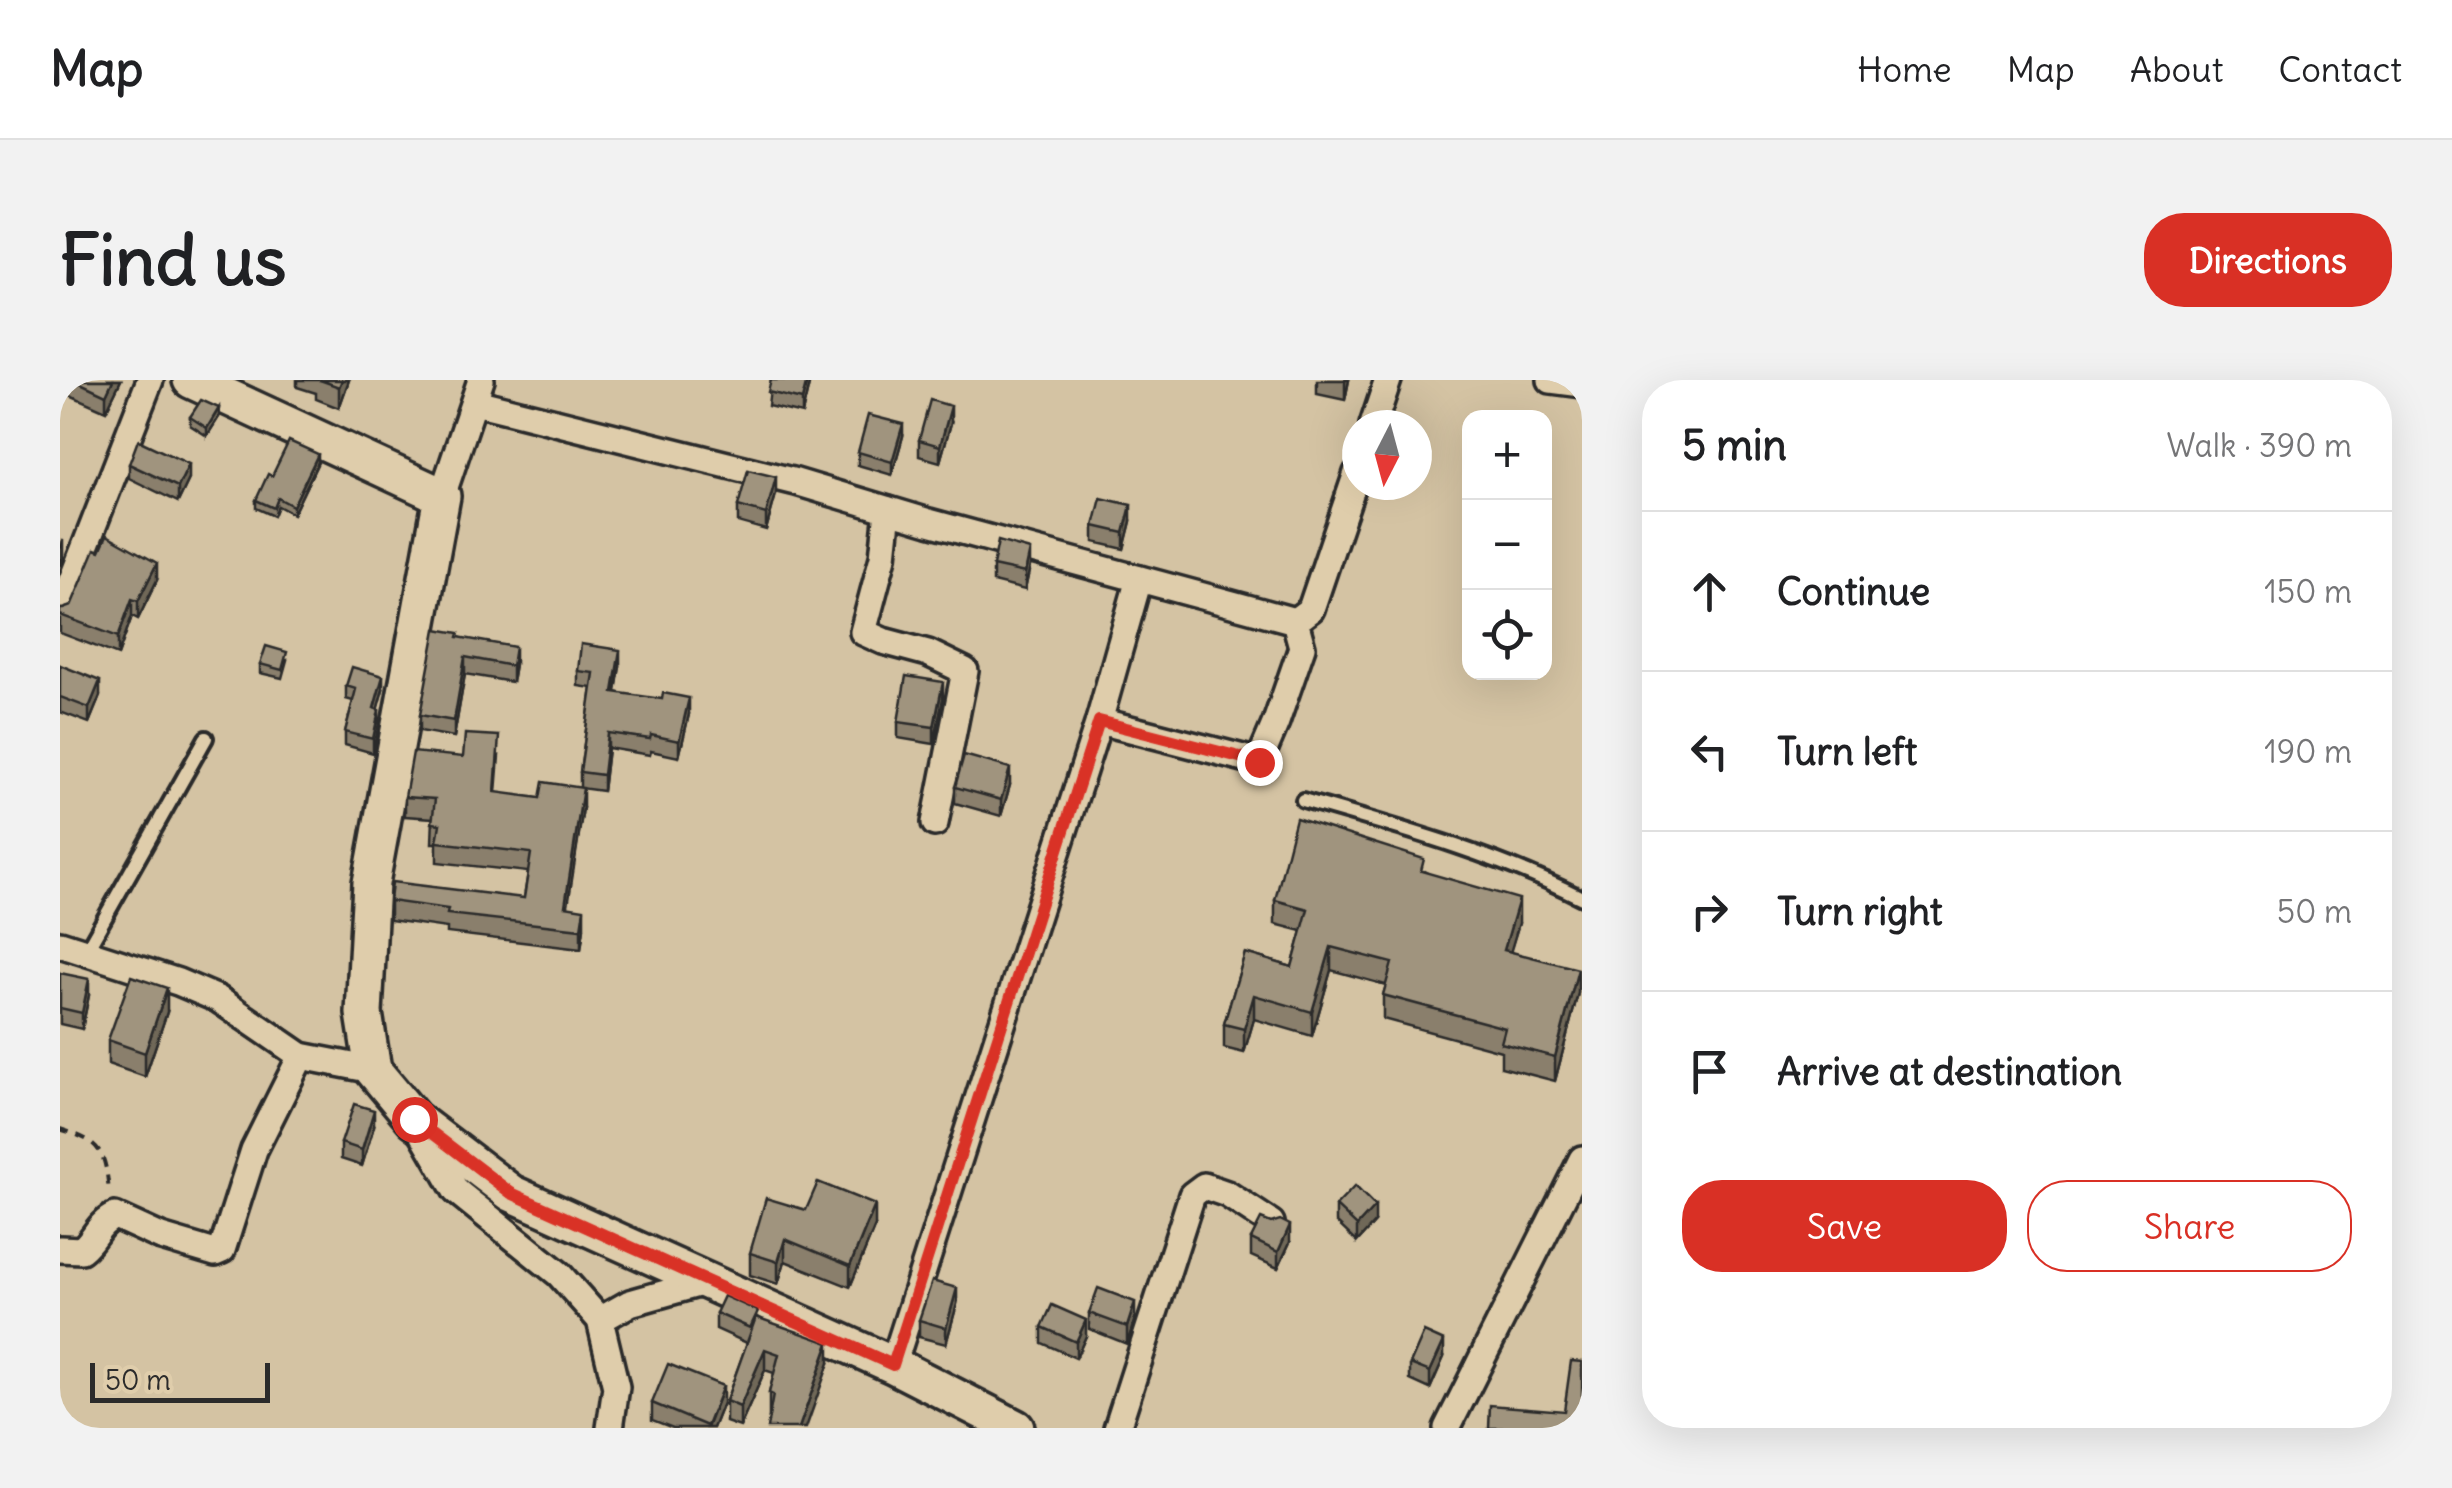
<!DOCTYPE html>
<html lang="en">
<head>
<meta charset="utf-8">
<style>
  body { margin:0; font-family:Delius,sans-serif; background:#f2f2f2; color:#202124 }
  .controls { position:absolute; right:30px; top:30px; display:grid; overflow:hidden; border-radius:20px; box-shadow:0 10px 40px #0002 }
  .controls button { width:90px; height:90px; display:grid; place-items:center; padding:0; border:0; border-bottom:2px solid #e0e0e0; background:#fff; color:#202124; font:50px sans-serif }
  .compass { position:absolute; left:1282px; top:30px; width:90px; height:90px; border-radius:50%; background:#fff; box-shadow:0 10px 40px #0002; rotate:186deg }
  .scale { position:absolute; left:30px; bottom:25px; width:180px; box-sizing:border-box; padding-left:10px; border:5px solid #2b2b2b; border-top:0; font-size:28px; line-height:35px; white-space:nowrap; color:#2b2b2b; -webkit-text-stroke:8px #dfcdab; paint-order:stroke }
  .stop { position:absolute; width:30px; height:30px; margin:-22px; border:8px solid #d93025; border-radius:50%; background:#fff }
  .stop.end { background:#d93025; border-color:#fff; box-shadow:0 2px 10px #0008 }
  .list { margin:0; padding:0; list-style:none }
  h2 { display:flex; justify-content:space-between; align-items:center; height:130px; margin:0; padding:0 40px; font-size:42px }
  h2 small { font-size:32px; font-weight:400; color:#757577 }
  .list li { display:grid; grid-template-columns:65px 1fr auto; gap:30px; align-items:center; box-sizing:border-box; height:160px; padding:0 40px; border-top:2px solid #e0e0e0 }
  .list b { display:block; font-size:38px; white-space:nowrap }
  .list em { font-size:32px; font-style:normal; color:#757577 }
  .actions { display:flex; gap:20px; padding:30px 40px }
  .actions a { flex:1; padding:22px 0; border:2px solid #d93025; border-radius:40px; text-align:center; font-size:35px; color:#d93025 }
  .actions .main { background:#d93025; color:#fff }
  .icon { flex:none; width:55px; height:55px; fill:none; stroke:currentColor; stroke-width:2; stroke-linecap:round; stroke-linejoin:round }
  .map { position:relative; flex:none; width:1522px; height:1048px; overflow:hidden; border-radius:40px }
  header { display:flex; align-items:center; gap:60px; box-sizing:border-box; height:140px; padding:0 50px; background:#fff; border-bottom:2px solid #e0e0e0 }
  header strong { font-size:48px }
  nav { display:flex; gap:55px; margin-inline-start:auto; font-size:35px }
  .intro { display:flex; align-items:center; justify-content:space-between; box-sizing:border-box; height:240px; padding:0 60px }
  h1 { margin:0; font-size:70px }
  .button { padding:25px 45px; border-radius:40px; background:#d93025; color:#fff; font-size:35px; font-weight:700 }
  main { display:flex; gap:60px; padding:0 60px }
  aside { flex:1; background:#fff; border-radius:40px; box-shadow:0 10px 40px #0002 }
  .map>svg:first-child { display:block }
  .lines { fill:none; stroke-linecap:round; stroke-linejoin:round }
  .service-casing { stroke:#2b2b2b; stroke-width:20 }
  .minor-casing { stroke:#2b2b2b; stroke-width:32 }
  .secondary-casing { stroke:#2b2b2b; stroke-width:42 }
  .path { stroke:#2b2b2b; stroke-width:4; stroke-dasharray:10 8; stroke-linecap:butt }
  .service { stroke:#dfcdab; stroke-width:12 }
  .minor { stroke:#dfcdab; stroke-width:25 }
  .secondary { stroke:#dfcdab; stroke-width:35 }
  .wall { fill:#8a7f6c; stroke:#2b2b2b; stroke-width:2.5 }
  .shaded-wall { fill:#706858; stroke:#2b2b2b; stroke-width:2.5 }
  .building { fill:#a0947e; stroke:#2b2b2b; stroke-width:2.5 }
  .route { stroke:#d93025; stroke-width:12 }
</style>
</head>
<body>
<header>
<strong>Map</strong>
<nav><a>Home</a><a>Map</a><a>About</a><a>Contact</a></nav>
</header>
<div class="intro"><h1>Find us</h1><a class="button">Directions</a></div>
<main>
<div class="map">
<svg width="1522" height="1048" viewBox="0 0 1522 1048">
  <rect width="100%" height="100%" fill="#d4c3a3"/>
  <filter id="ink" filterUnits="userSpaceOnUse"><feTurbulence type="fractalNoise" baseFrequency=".01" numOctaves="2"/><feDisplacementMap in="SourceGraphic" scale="20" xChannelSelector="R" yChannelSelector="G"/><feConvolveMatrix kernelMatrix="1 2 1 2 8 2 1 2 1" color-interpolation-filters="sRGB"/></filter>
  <g filter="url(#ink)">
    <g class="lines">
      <defs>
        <g id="service">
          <path d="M 1243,420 C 1337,447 1434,473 1522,518"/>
          <polyline points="25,573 146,358"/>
        </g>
        <g id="minor">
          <polyline points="1491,0 1522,4"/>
          <polyline points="415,22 736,102 869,142 1235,241 1242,267 1216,342 1199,382 1039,341 833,985"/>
          <polyline points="1313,45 1328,0"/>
          <polyline points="382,116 421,0"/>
          <polyline points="828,130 823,177 803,252 823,261 868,273 905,291 875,443"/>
          <polyline points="0,231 90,0"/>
          <polyline points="1235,241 1251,229 1297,93"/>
          <polyline points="1039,341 1079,199"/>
          <polyline points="0,564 118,602 158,619 241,676 313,690"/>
          <polyline points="362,752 396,811 499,894 540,940 556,1007 550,1048"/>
          <path d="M 0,869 L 21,870 C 36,858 37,844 55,836 L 101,857 L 155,873 L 162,870 L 194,770 L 241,676"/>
          <polyline points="540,940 570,923 645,902"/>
          <polyline points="1057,1048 1132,815 1144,806 1167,814 1211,843"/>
          <polyline points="1387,1048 1522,779"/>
        </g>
        <polyline id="secondary" points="131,0 382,116 311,503 304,633 313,690 354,739 451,813 833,985 956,1048"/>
      </defs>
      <!-- service casing -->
      <use href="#service" class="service-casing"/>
      <!-- minor casing -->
      <use href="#minor" class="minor-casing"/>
      <!-- secondary casing -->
      <use href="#secondary" class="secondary-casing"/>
      <!-- path -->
      <path class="path" d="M 0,749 C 41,762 45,770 49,812"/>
      <!-- service -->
      <use href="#service" class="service"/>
      <!-- minor -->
      <use href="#minor" class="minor"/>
      <!-- secondary -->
      <use href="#secondary" class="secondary"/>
    </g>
    <!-- wall -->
    <g class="wall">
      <polygon points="3,0 61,0 46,31 3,12"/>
      <polygon points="237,0 289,0 279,28 256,19 256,13 237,7"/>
      <polygon points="711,0 750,0 742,34 708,26"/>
      <polygon points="1257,0 1289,0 1285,20 1257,14"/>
      <polygon points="130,37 159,37 147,56 130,45"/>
      <polygon points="891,43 880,82 859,76 859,60"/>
      <polygon points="843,56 832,95 798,85 798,72"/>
      <polygon points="258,82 233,134 218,126 214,136 196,128 196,120 212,96"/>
      <polygon points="69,84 129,99 118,122 69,98"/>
      <polygon points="716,114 706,150 678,142 678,126"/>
      <polygon points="1071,141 1064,169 1034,162 1034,146"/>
      <polygon points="933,186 970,186 965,210 933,202"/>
      <polygon points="97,200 78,239 72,236 58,275 0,253 0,229 3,229"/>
      <polygon points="399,257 455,284 452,302 405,294 394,357 360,351 360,335"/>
      <polygon points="227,280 222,298 200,293 200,284"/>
      <polygon points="0,285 40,316 29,343 0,332"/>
      <polygon points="560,286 556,312 629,334 619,377 591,371 590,375 548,368 543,411 520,408 520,392 532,308 518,306 518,291"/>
      <polygon points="286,306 323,309 317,329 319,343 313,373 285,365 285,352 293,321 286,319"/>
      <polygon points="883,319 874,364 838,358 838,342"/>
      <polygon points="439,376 436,413 523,428 507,526 524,548 521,569 387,553 387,548 330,540 330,521 464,518 468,492 377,482 377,463 372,463 373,438 345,436 345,417"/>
      <polygon points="950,405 941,436 895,423 895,407"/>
      <polygon points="1364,491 1459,543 1450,571 1518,613 1495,701 1441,687 1441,671 1323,639 1323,615 1326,605 1271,590 1252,656 1194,639 1184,673 1164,668 1164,644 1185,573 1232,587 1242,551 1215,544 1215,520"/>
      <polygon points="0,593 29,615 22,649 0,644"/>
      <polygon points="107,632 85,697 48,684 48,660"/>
      <polygon points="314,746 302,786 281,779 281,763"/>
      <polygon points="1276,826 1315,842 1297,862 1276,842"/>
      <polygon points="746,830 815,846 790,907 725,881 718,904 690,895 690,873"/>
      <polygon points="1191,859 1230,862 1218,888 1191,876"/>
      <polygon points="897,924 886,964 859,957 859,940"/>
      <polygon points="656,933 698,937 769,983 709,1034 709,1013 714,993 705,990 680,1047 666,1042 666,1021 687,963 656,949"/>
      <polygon points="1029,933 1075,938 1067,964 1029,949"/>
      <polygon points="982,947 1026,956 1016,978 982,963"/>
      <polygon points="1384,977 1370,1009 1350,1000 1350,984"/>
      <polygon points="592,1023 663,1023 653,1048 613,1048 592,1040"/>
    </g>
    <!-- shaded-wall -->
    <g class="shaded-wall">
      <polygon points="53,0 61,0 46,31 46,15"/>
      <polygon points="282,0 289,0 279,28 279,7"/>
      <polygon points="747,0 750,0 742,34 742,20"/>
      <polygon points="1285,0 1289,0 1285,20"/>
      <polygon points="891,26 891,43 880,82 880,66"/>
      <polygon points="159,28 159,37 147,56 147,48"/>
      <polygon points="843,44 843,56 832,95 832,82"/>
      <polygon points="258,74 258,82 233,134 233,126"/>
      <polygon points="129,84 129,99 118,122 118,107"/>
      <polygon points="716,97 716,114 706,150 706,134"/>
      <polygon points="1071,125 1071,141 1064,169 1064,153"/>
      <polygon points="3,160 3,178 0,186 0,169"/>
      <polygon points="970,170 970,186 965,210 965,193"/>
      <polygon points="97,183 97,200 78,239 78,221"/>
      <polygon points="72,219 72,236 58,275 58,257"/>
      <polygon points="455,267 455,284 452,302 452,286"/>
      <polygon points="560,270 560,286 553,327 553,312"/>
      <polygon points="405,277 405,294 394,357 394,341"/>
      <polygon points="323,296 323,309 314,342 314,328"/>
      <polygon points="40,301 40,316 29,343 29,328"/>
      <polygon points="883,302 883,319 874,364 874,347"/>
      <polygon points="629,318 629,334 619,377 619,361"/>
      <polygon points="319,330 319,343 313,373 313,359"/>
      <polygon points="548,353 548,368 543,411 543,395"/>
      <polygon points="950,388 950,405 941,436 941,420"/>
      <polygon points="523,408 523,428 505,545 505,526"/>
      <polygon points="1459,519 1459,543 1444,593 1444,570"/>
      <polygon points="524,529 524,548 521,569 521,549"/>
      <polygon points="1271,567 1271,590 1252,656 1252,632"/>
      <polygon points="1518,589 1518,613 1495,701 1495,677"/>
      <polygon points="29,599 29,615 22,649 22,633"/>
      <polygon points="107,608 107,632 85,697 85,673"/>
      <polygon points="1194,615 1194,639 1184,673 1184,649"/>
      <polygon points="314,730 314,746 302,786 302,770"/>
      <polygon points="815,825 815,846 790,907 790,886"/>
      <polygon points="1315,826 1315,842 1297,862 1297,846"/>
      <polygon points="1230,845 1230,862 1218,888 1218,872"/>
      <polygon points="725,859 725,881 718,904 718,882"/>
      <polygon points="897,908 897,924 886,964 886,948"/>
      <polygon points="1075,922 1075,938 1067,964 1067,947"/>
      <polygon points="1026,940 1026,956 1016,978 1016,962"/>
      <polygon points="1384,961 1384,977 1370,1009 1370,992"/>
      <polygon points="769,963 769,983 746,1048 739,1048"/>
      <polygon points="705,969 705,990 680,1047 680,1027"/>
      <polygon points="663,1006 663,1023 653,1048 647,1048"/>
    </g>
    <!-- building -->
    <g class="building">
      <polygon points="14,0 53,0 46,15"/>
      <polygon points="260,0 282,0 279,7"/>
      <polygon points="711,0 747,0 742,20 708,12"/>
      <polygon points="141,20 159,28 147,48 130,37"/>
      <polygon points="870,20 891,26 880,66 859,60"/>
      <polygon points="808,35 843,44 832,82 798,72"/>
      <polygon points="78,60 129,84 118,107 69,84"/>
      <polygon points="229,61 258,74 233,126 218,118 214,128 196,120 208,94 212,96"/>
      <polygon points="688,90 716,97 706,134 678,126"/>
      <polygon points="1041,118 1071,125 1064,153 1034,146"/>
      <polygon points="47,155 97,183 78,221 72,219 58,257 0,235 0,229 3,229 11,226 35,169 40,171"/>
      <polygon points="938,161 970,170 965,193 933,186"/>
      <polygon points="376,249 399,253 398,257 455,267 452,286 405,277 394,341 360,335"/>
      <polygon points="521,264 560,270 553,312 602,319 603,313 629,318 619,361 591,355 590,359 548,353 543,395 520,392 534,293 518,291"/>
      <polygon points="206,266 227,272 222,290 200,284"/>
      <polygon points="0,285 40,301 29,328 0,317"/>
      <polygon points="292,287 323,296 314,328 319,330 313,359 285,352 296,309 286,306"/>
      <polygon points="846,296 883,302 874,347 838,342"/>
      <polygon points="405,354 439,356 435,412 480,418 483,402 523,408 505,526 524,529 521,549 387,534 388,529 330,521 332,502 464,518 471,473 377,462 380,444 372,443 375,419 345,417 353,372 403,377"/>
      <polygon points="904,375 950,388 941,420 895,407"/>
      <polygon points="1236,438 1364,479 1361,491 1459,519 1444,570 1518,589 1495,677 1441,663 1445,648 1323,615 1332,583 1271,567 1252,632 1194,615 1184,649 1164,644 1185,573 1232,587 1248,529 1215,520"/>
      <polygon points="0,593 29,599 22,633 0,628"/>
      <polygon points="71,596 107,608 85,673 48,660"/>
      <polygon points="294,724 314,730 302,770 281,763"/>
      <polygon points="758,802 815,825 790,886 725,859 718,882 690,873 706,818 746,830"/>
      <polygon points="1295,806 1315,826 1297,846 1276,826"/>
      <polygon points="1201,839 1211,843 1220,840 1230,845 1218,872 1191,859"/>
      <polygon points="872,901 897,908 886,948 859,940"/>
      <polygon points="1038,908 1075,922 1067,947 1029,933"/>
      <polygon points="664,916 698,931 690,948 656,933"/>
      <polygon points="992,925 1026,940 1016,962 982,947"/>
      <polygon points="696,937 769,963 739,1048 707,1048 713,1015 709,1013 719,974 705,969 680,1027 666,1021"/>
      <polygon points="1364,952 1384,961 1370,992 1350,984"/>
      <polygon points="1511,981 1522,982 1522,1048 1429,1048 1430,1025 1504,1031"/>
      <polygon points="608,984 663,1006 647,1046 592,1023"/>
    </g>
  </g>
  <g class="lines" filter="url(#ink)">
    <!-- route -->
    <polyline class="route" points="354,739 451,813 833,985 1039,341 1199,382"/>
  </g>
</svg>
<div class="controls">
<button>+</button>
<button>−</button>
<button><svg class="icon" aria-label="locate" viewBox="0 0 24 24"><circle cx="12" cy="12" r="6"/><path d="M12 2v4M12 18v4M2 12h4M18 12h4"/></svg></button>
</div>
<svg class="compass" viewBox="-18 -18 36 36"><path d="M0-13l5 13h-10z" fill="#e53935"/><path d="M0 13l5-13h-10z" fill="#757577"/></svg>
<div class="scale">50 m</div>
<div class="stop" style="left:354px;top:739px"></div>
<div class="stop end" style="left:1199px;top:382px"></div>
</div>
<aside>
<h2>5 min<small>Walk · 390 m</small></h2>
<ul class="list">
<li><svg class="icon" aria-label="ahead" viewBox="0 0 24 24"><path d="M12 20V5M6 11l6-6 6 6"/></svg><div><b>Continue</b></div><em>150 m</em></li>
<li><svg class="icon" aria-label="left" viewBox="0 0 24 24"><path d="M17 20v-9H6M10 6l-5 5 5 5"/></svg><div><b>Turn left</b></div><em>190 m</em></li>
<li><svg class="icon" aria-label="right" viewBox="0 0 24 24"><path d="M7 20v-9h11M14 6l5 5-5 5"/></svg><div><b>Turn right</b></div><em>50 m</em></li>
<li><svg class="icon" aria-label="arrive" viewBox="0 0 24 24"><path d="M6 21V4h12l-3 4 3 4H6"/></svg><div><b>Arrive at destination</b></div></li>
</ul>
<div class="actions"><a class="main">Save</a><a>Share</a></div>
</aside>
</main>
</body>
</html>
